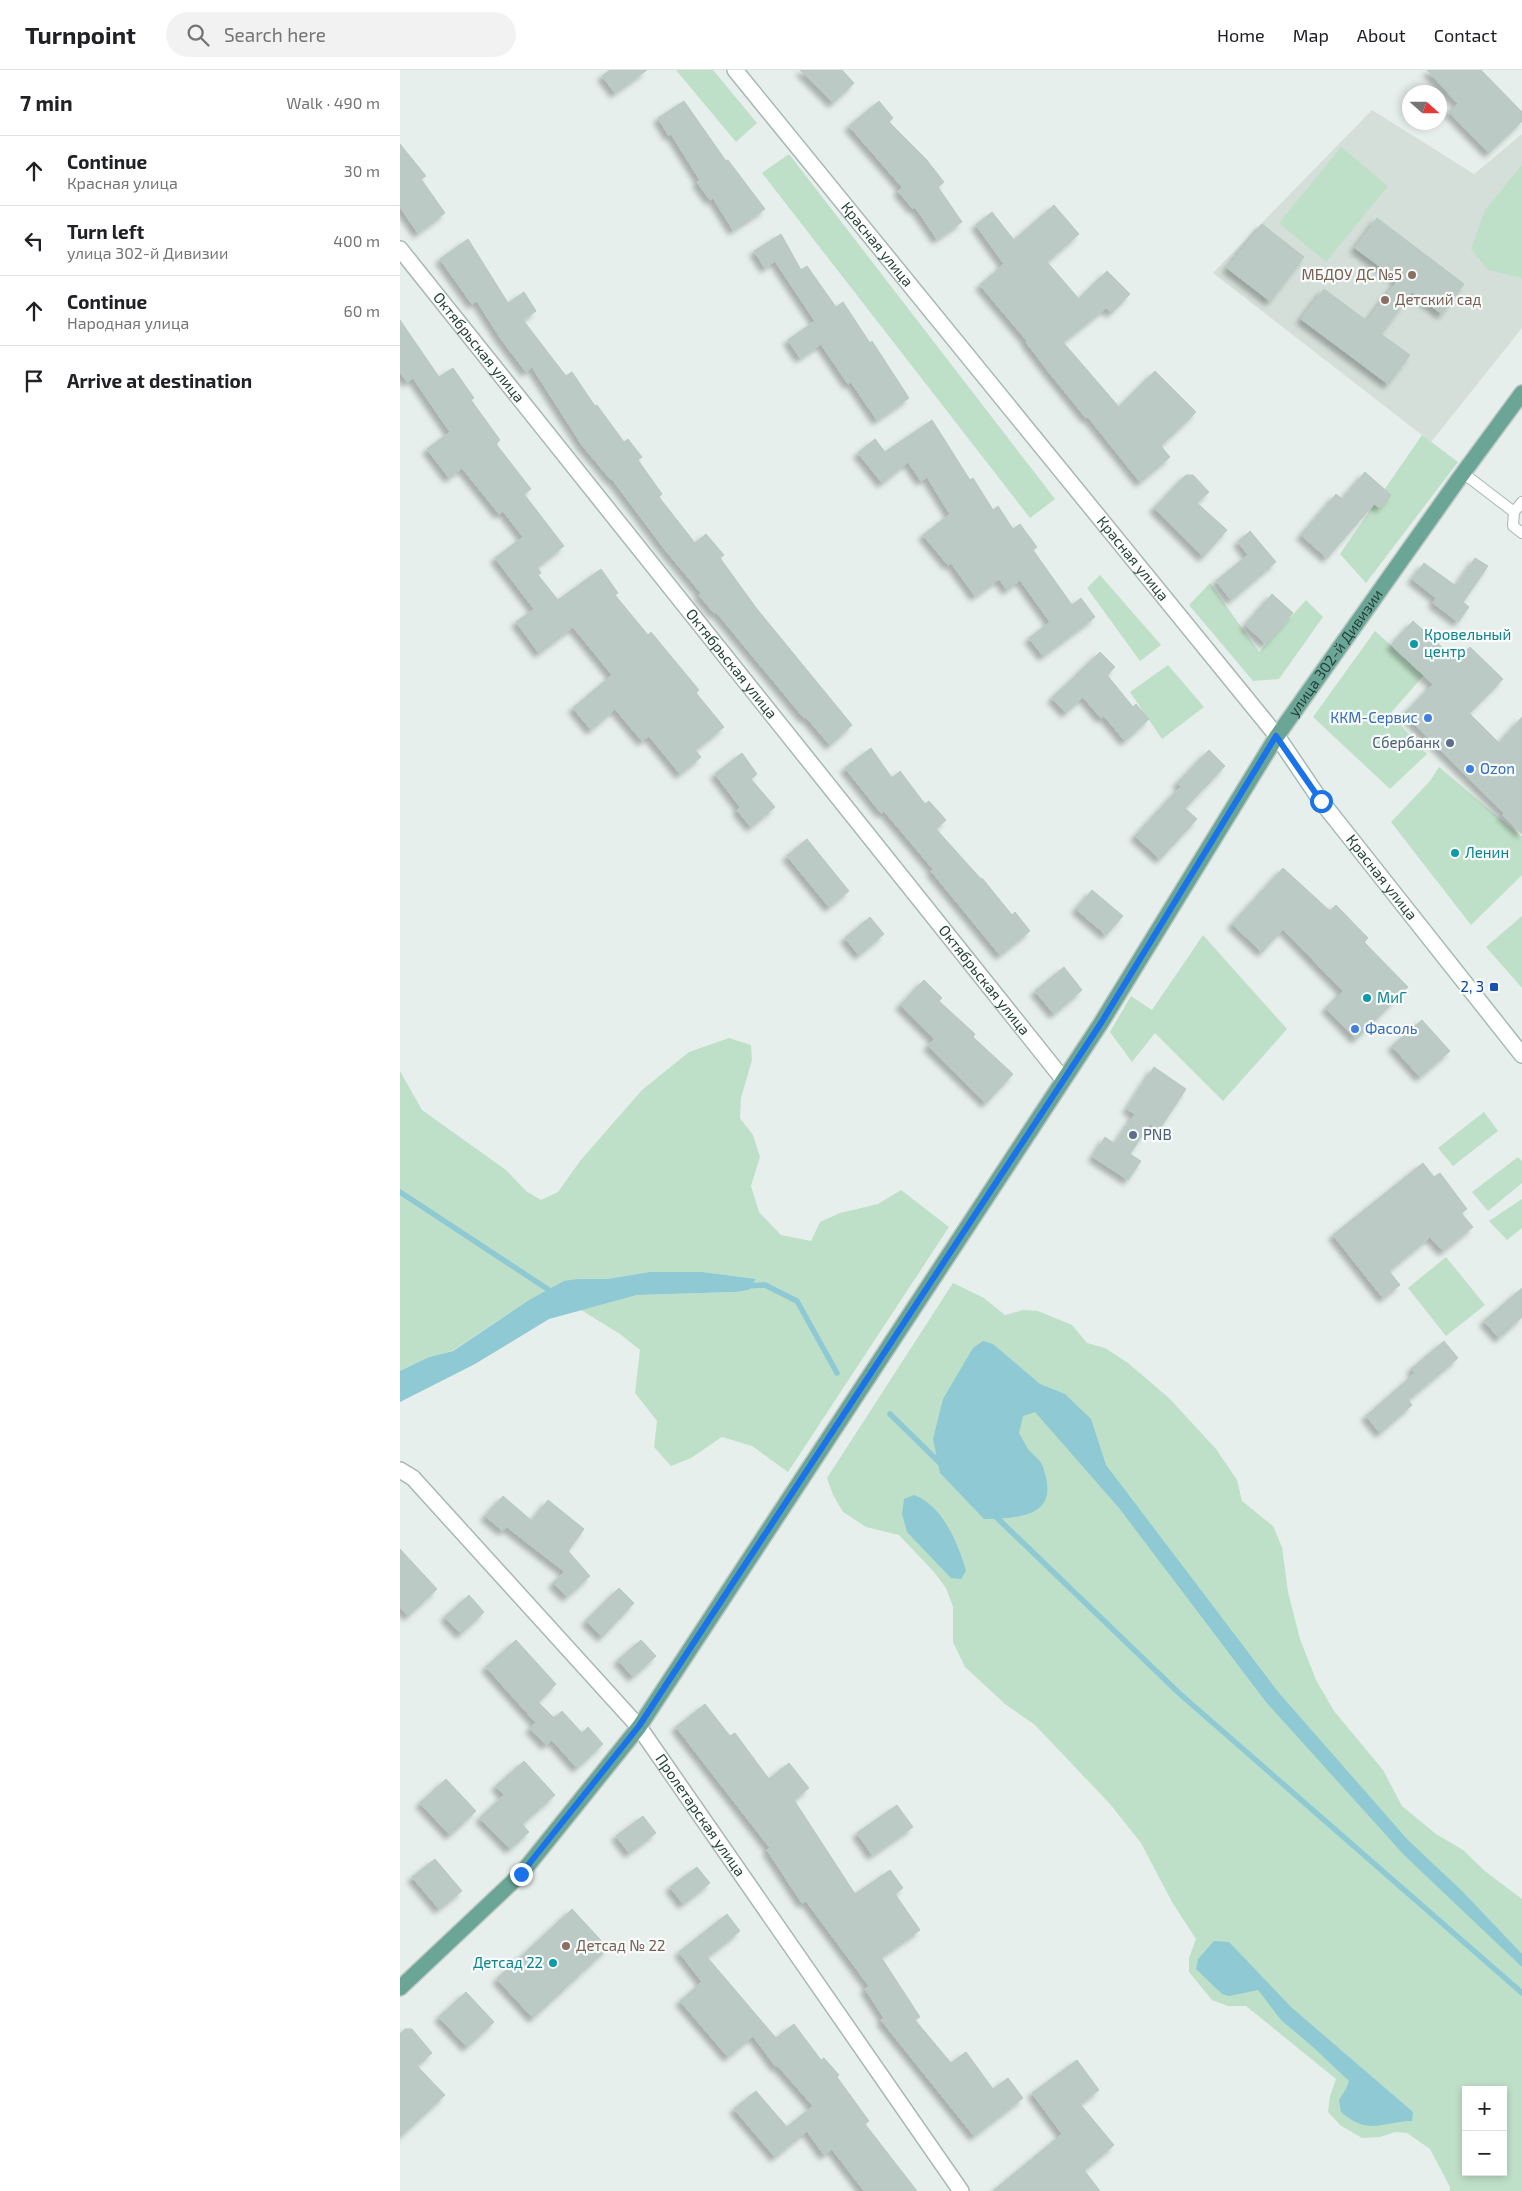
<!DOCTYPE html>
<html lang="en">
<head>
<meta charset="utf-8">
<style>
  body { margin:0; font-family:"Exo 2",sans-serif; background:#f2f2f2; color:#202124 }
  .controls { position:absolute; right:15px; bottom:15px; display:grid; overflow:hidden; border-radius:0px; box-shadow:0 2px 8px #0003 }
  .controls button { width:45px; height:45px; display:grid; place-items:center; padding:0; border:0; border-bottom:1px solid #e0e0e0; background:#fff; color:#202124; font:25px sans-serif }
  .compass { position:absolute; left:1002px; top:15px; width:45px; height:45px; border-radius:50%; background:#fff; box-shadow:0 2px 8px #0003; rotate:111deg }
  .stop { position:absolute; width:15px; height:15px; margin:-11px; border:4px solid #1a73e8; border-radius:50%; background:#fff }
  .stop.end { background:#1a73e8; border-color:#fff; box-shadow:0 1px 5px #0008 }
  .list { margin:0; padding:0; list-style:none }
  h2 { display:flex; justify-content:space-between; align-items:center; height:65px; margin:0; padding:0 20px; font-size:21px }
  h2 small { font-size:16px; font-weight:400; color:#757577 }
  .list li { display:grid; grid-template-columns:32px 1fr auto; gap:15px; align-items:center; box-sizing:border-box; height:70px; padding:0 20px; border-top:1px solid #e0e0e0 }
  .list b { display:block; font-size:19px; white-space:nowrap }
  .list p { margin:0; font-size:16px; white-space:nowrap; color:#757577 }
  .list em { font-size:16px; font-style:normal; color:#757577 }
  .icon { flex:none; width:28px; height:28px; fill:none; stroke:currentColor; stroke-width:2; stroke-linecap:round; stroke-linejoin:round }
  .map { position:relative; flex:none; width:1122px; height:2121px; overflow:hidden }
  header { display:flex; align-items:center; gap:30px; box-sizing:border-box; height:70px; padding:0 25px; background:#fff; border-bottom:1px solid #e0e0e0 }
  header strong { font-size:24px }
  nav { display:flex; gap:28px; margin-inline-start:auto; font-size:18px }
  .search { width:350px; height:45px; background:#f2f2f2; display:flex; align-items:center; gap:12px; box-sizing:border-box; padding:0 18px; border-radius:28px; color:#757577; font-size:19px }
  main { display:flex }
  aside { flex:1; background:#fff }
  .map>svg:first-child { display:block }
  .built { fill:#d4dfda }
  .green { fill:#bfe0c8; fill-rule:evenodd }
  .water { fill:#8ec9d4 }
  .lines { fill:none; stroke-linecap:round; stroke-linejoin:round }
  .stream { stroke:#8ec9d4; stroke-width:5.5 }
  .building { fill:#bbcac4; stroke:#b8c9c2; filter:url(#shadow) }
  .lane-casing { stroke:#a8b8b2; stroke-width:12 }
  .street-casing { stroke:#a8b8b2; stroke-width:18 }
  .secondary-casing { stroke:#a4bbb3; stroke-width:18 }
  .primary-casing { stroke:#c2cac8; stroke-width:18 }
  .lane { stroke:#fff; stroke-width:10 }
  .street { stroke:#fff; stroke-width:15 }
  .secondary { stroke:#fff; stroke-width:15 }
  .primary { stroke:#6aa596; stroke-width:15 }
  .route { stroke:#1a73e8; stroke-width:6 }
  .education-dot { fill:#8d6e63; stroke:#f7fbf9; stroke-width:2 }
  .culture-dot { fill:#0f9aa8; stroke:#f7fbf9; stroke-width:2 }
  .shop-dot { fill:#3f7fe0; stroke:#f7fbf9; stroke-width:2 }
  .service-dot { fill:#5c6f8a; stroke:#f7fbf9; stroke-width:2 }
  .transit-dot { fill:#1a4fb4; stroke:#f7fbf9; stroke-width:2 }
  .labels { text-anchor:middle; stroke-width:4.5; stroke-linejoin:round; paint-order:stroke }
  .street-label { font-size:15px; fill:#24423a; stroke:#f7fbf9 }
  .education-label { font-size:15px; fill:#785e54; stroke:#f7fbf9; text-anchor:start }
  .culture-label { font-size:15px; fill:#0d838f; stroke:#f7fbf9; text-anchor:start }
  .shop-label { font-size:15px; fill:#366cbe; stroke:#f7fbf9; text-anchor:start }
  .service-label { font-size:15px; fill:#4e5e75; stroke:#f7fbf9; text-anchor:end }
  .transit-label { font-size:15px; fill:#164399; stroke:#f7fbf9; text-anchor:end }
</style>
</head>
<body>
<header>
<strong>Turnpoint</strong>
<div class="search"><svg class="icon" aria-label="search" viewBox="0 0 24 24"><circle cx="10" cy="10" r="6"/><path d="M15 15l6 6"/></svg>Search here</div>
<nav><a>Home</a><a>Map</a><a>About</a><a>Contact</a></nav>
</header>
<main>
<aside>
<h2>7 min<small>Walk · 490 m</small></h2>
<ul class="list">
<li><svg class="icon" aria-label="ahead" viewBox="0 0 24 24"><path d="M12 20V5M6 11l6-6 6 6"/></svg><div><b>Continue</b><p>Красная улица</p></div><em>30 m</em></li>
<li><svg class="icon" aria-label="left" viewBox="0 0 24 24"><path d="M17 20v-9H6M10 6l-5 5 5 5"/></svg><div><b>Turn left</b><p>улица 302-й Дивизии</p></div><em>400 m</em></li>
<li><svg class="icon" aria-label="ahead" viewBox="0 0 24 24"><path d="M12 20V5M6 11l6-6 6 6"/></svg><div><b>Continue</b><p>Народная улица</p></div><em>60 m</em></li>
<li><svg class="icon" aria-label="arrive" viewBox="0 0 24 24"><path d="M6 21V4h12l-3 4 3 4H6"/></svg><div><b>Arrive at destination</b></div></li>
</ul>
</aside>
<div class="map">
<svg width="1122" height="2121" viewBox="0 0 1122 2121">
  <defs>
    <filter id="shadow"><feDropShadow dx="-4.5" dy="4.5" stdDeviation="2.5" flood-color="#0004"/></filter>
  </defs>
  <rect width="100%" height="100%" fill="#e6efeb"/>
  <!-- built -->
  <polygon class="built" points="972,40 1074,104 1122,64 1122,258 1031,372 813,203"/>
  <!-- green -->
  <g class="green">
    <polygon points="276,0 313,0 357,53 336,72"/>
    <polygon points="941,77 988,116 926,192 879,153"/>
    <polygon points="389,84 655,429 630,448 362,103"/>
    <polygon points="1122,95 1122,208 1088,200 1071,179 1085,140"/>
    <polygon points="1022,365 1058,392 966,513 940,484"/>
    <polygon points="700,505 761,575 740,591 687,518"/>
    <polygon points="810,513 859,582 906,530 923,547 879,609 853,611 789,535"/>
    <polygon points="975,561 1024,605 990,644 1027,684 990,719 913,647"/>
    <polygon points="768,595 804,637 762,669 730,622"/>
    <polygon points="1039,697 1122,767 1122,805 1071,855 991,752 1030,711"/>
    <polygon points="1122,846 1122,918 1086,877"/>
    <polygon points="803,865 887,959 823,1031 755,963 732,992 710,962 731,926 752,940"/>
    <polygon points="329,968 351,975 352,990 341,1028 340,1048 353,1065 360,1087 351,1116 359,1142 381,1165 411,1171 420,1152 440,1143 478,1134 501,1120 549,1157 388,1402 352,1376 322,1367 291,1388 271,1396 254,1377 257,1351 235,1323 240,1280 220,1264 181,1240 237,1225 336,1222 349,1220 356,1209 303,1202 249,1202 207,1209 178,1209 129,1230 52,1281 29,1287 0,1301 0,1001 22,1040 106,1100 126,1121 141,1130 158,1122 180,1091 242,1020 289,982"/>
    <polygon points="1084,1042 1098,1061 1053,1096 1038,1078"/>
    <polygon points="1118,1087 1122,1091 1122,1113 1088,1141 1072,1122"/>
    <polygon points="1122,1129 1122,1158 1107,1170 1089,1151"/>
    <polygon points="1046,1187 1085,1235 1046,1266 1008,1218"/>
    <path d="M 553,1213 L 584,1228 L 605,1245 L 623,1240 L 638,1241 L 672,1255 L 687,1273 L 705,1278 L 728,1293 L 769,1328 L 816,1379 L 837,1410 L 842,1431 L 873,1456 L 882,1477 L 888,1522 L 900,1569 L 916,1610 L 934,1641 L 983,1700 L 1002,1736 L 1036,1764 L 1063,1780 L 1086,1802 L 1122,1829 L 1122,2121 L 1050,2121 L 1050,2117 L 1030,2079 L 1007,2063 L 995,2062 L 980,2067 L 962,2068 L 940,2055 L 928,2042 L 930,2026 L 936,2009 L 846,1936 L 828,1936 L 812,1930 L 789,1902 L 789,1888 L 796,1869 L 772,1832 L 741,1773 L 710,1734 L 635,1655 L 605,1634 L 565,1597 L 553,1572 L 553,1537 L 546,1518 L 534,1502 L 499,1465 L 466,1457 L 443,1442 L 433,1425 L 427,1408 ZM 1066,2020 L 1103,2020 L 1103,2102 L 1066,2102 Z"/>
  </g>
  <!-- water -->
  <g class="water">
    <polygon points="249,1202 303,1202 356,1209 349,1220 336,1222 237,1225 149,1249 75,1294 0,1332 0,1301 29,1287 53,1281 129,1230 164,1211 178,1209 207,1209"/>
    <path d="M 583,1271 L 593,1274 L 640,1314 L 665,1324 L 691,1349 L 706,1395 L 879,1623 L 1007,1769 L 1062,1821 L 1122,1884 L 1122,1897 L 1004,1785 L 866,1632 L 719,1438 L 635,1342 L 623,1346 L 619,1363 C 622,1368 625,1374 628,1379 C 633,1385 641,1390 643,1397 C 661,1447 621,1448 584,1449 L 540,1403 L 533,1369 L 543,1329 L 573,1278 Z"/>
    <path d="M 514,1425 C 543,1436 558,1473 566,1501 L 561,1509 L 551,1508 L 507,1462 L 502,1444 L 504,1429 Z"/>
    <path d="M 814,1871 L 829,1872 L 891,1937 L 1013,2042 L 1012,2051 C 980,2052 969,2066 941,2042 L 939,2030 L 946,2019 L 949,2011 L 913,1977 L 881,1950 L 858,1920 L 829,1926 L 822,1924 L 796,1899 L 798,1889 Z"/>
  </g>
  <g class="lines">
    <!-- stream -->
    <g class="stream">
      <polyline points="0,1122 155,1224"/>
      <polyline points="346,1216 365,1215 397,1231 437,1303"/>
      <polyline points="490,1344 542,1395"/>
      <polyline points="594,1445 780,1624 1122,1923"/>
    </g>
  </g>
  <!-- building -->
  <g class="building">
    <polygon points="210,0 247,0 215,23 202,6"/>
    <polygon points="400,0 442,0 454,13 433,33"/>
    <polygon points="1027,0 1081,0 1122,42 1122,51 1089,83 1049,42 1058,34"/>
    <polygon points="284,31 326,91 328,90 365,139 333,160 313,128 310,130 297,112 300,110 271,64 269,66 258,48"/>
    <polygon points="479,31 493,48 489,52 526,89 544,112 538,117 562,152 537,169 515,137 513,139 498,121 502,117 449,56"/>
    <polygon points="0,74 26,106 21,109 45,143 18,163 0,137"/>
    <polygon points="654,135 679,164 647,192 679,229 707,201 730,224 711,243 706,238 663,272 719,337 755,301 796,342 761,376 770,387 740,412 688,347 686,348 648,301 626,272 627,271 580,215 604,194 576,155 592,142 614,170"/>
    <polygon points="977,148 1064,214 1042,244 1012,222 981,264 1010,285 988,314 901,249 924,219 967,251 998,210 955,178"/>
    <polygon points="862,154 904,187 870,231 827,198"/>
    <polygon points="381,164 401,200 407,196 436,237 443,232 470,273 472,271 509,328 477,350 451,312 448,314 421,274 400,288 388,270 415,251 375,191 365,198 354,181"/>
    <polygon points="68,169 108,233 124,222 136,241 123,250 166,306 172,302 195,336 197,335 224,372 228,369 242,387 238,390 262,424 259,427 295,473 306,464 324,485 320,488 357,539 452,655 430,675 406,647 404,648 316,542 314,543 299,525 301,523 266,481 212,409 211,410 182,375 132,297 126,302 101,269 77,231 72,234 52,206 40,189"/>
    <polygon points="0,250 39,307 53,298 74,328 71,330 100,370 96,374 131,419 124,424 164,476 137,497 141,503 138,505 158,530 201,499 218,523 215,525 248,565 251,562 299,620 296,623 324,657 295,680 301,687 280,704 249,666 242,671 215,639 191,660 173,638 212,605 173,557 139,583 116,552 134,539 95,488 123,467 103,441 99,444 62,398 49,408 27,379 50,362 13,308 7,312 0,302"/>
    <polygon points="532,350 570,410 573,408 593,440 598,436 613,459 620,454 637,477 633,480 672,535 681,528 695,547 643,586 629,568 650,552 620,510 607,520 599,509 575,526 551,493 548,495 523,465 550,444 527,407 521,411 508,392 482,413 458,383 475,369 485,382"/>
    <polygon points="965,402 991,425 980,438 974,434 927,488 901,465 936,424 942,429"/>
    <polygon points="786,405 793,405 809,422 797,433 827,460 803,487 754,438"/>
    <polygon points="850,461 876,492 831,530 816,511 848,485 838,472"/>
    <polygon points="1075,488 1088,496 1063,532 1069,537 1058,552 1033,533 1036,528 1012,509 1024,493 1056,516"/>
    <polygon points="872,524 893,543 866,574 845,555"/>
    <polygon points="1013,551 1056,590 1070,577 1103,609 1069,643 1099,673 1122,647 1122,764 1102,745 1104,743 1004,644 1033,614 991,575"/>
    <polygon points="700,582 715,597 707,605 733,637 736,634 749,649 725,671 704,646 701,648 683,627 666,643 652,628"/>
    <polygon points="471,678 492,708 500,701 525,734 529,731 546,750 536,759 581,809 582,808 612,845 615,842 630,861 600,885 531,801 533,799 484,741 481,743 445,698"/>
    <polygon points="809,680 825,696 785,738 797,749 760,789 735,766 781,716 777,713"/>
    <polygon points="342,683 357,704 351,709 375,737 351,757 337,740 340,737 315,704"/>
    <polygon points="407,769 449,821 429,837 387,786"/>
    <polygon points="883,798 930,841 936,835 968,868 964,872 1008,917 956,969 926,938 943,921 883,859 862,882 832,854"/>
    <polygon points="692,820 723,846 706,865 676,839"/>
    <polygon points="470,847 484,864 459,885 445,868"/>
    <polygon points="664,897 682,920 654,944 635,921"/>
    <polygon points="524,910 542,928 539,931 575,964 573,967 613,1004 586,1033 528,976 534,969 500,935"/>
    <polygon points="1022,950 1050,981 1020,1007 992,976"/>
    <polygon points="754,997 786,1019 759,1060 750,1054 730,1084 741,1091 728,1110 693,1087 705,1067 715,1074 735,1044 727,1039"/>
    <polygon points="1023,1093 1034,1107 1040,1103 1067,1139 1061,1143 1073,1157 1043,1181 1030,1167 989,1201 1000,1215 983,1228 933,1165"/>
    <polygon points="1122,1218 1122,1247 1099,1268 1084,1251"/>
    <polygon points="1044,1271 1058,1288 1008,1330 1012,1335 980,1363 966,1346 1015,1303 1011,1299"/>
    <polygon points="103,1426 132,1451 148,1430 184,1459 168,1481 190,1506 167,1527 153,1513 165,1502 107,1457 103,1461 85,1446"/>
    <polygon points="0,1479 37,1519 8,1546 0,1537"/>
    <polygon points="219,1518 234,1533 202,1567 186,1551"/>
    <polygon points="69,1525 84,1542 61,1564 45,1547"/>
    <polygon points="116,1570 156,1614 138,1632 154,1648 162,1641 182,1663 188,1657 203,1674 177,1698 152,1670 146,1675 130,1658 136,1653 86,1597"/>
    <polygon points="241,1570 256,1586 233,1607 218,1590"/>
    <polygon points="305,1634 330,1666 335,1663 369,1709 389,1693 409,1718 394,1730 455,1824 490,1800 503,1818 495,1824 520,1860 481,1887 520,1947 515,1950 551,1993 566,1982 593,2019 608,2008 623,2028 574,2066 481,1950 484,1948 465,1919 469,1916 406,1831 402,1833 367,1780 370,1778 276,1657"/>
    <polygon points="124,1691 155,1725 122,1754 129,1762 110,1779 80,1748 104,1725 96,1716"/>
    <polygon points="46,1709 76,1741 50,1765 20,1733"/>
    <polygon points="497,1735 513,1757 472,1785 457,1763"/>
    <polygon points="243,1746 256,1763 229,1783 216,1766"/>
    <polygon points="35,1789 62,1821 39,1839 12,1807"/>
    <polygon points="297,1797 310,1813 283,1834 270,1817"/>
    <polygon points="172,1839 208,1878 133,1948 97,1909"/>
    <polygon points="327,1844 340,1861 307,1887 376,1968 394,1954 421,1990 424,1988 439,2005 437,2007 469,2051 465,2054 517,2121 464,2121 432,2079 424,2085 407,2061 375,2087 334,2039 356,2021 387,2057 413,2036 377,1995 376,1997 353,1966 328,1987 280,1931 302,1912 279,1882"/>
    <polygon points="66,1922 94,1952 67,1977 39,1947"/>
    <polygon points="5,1959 12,1959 32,1983 17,1996 45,2025 0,2067 0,1964"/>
    <polygon points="677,1990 699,2020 680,2034 714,2075 684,2100 700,2121 593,2121 662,2064 632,2023"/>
  </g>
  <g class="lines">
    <defs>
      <g id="lane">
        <polyline points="1063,403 1114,442 1122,432"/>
        <polyline points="1114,442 1113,456 1122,463"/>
      </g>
      <g id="street">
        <path id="s1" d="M 335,0 L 877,666"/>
        <path id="s2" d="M 0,179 L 663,1009"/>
        <path id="s3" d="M 0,1400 L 13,1408 L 239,1657 L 561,2121"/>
      </g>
      <g id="secondary">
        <path id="s4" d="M 877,666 L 921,731 L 1122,985"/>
      </g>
      <g id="primary">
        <path id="s5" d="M 0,1918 L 121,1804 L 239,1657 L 701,953 L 877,666 L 1058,410 L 1122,323"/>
      </g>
    </defs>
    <!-- lane casing -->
    <use href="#lane" class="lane-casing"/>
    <!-- street casing -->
    <use href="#street" class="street-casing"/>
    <!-- secondary casing -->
    <use href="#secondary" class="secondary-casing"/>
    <!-- primary casing -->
    <use href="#primary" class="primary-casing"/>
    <!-- lane -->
    <use href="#lane" class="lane"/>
    <!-- street -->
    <use href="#street" class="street"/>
    <!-- secondary -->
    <use href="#secondary" class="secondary"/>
    <!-- primary -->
    <use href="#primary" class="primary"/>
  </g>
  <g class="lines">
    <!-- route -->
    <polyline class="route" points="121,1804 239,1656 701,953 876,666 921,731"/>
  </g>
  <!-- markers -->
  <g class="education-dot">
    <circle cx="1012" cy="205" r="5"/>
    <circle cx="985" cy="230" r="5"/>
    <circle cx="166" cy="1876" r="5"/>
  </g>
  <g class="culture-dot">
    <circle cx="1014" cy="574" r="5"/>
    <circle cx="1055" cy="783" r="5"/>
    <circle cx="967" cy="928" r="5"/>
    <circle cx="153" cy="1893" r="5"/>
  </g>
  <g class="shop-dot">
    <circle cx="1028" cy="648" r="5"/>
    <circle cx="1070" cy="699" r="5"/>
    <circle cx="955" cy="959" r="5"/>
  </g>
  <g class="service-dot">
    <circle cx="1050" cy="673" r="5"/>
    <circle cx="733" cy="1065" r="5"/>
  </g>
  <rect class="transit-dot" x="1089" y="912" width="10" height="10" rx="2.5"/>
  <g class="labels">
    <!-- street labels -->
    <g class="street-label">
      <text dy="5" stroke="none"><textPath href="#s1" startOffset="225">Красная улица</textPath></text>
      <text dy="5" stroke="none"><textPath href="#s2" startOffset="126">Октябрьская улица</textPath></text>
      <text dy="5" stroke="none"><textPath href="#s1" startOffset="630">Красная улица</textPath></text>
      <text dy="5" stroke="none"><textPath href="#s5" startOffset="1635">улица 302-й Дивизии</textPath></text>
      <text dy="5" stroke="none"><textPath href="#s2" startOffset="531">Октябрьская улица</textPath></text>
      <text dy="5" stroke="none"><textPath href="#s4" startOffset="176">Красная улица</textPath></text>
      <text dy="5" stroke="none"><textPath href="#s2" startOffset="936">Октябрьская улица</textPath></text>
      <text dy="5" stroke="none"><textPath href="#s3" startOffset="459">Пролетарская улица</textPath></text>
    </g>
    <!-- education labels -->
    <g class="education-label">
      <text x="1002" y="210" text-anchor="end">МБДОУ ДС №5</text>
      <text x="995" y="235">Детский сад</text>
      <text x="176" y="1881">Детсад № 22</text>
    </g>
    <!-- culture labels -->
    <g class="culture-label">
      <text x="1024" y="570">Кровельный<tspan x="1024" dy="17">центр</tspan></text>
      <text x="1065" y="788">Ленин</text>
      <text x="977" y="933">МиГ</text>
      <text x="143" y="1898" text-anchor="end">Детсад 22</text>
    </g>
    <!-- shop labels -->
    <g class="shop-label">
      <text x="1018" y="653" text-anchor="end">ККМ-Сервис</text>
      <text x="1080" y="704">Ozon</text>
      <text x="965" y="964">Фасоль</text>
    </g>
    <!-- service labels -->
    <g class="service-label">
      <text x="1040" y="678">Сбербанк</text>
      <text x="743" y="1070" text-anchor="start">PNB</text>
    </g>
    <!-- transit labels -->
    <g class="transit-label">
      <text x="1084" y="922">2, 3</text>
    </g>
  </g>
</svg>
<div class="controls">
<button>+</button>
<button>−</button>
</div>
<svg class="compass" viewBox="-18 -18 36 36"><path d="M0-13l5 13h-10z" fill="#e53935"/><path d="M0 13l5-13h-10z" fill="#757577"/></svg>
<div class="stop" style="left:921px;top:731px"></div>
<div class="stop end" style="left:121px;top:1804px"></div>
</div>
</main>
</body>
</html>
